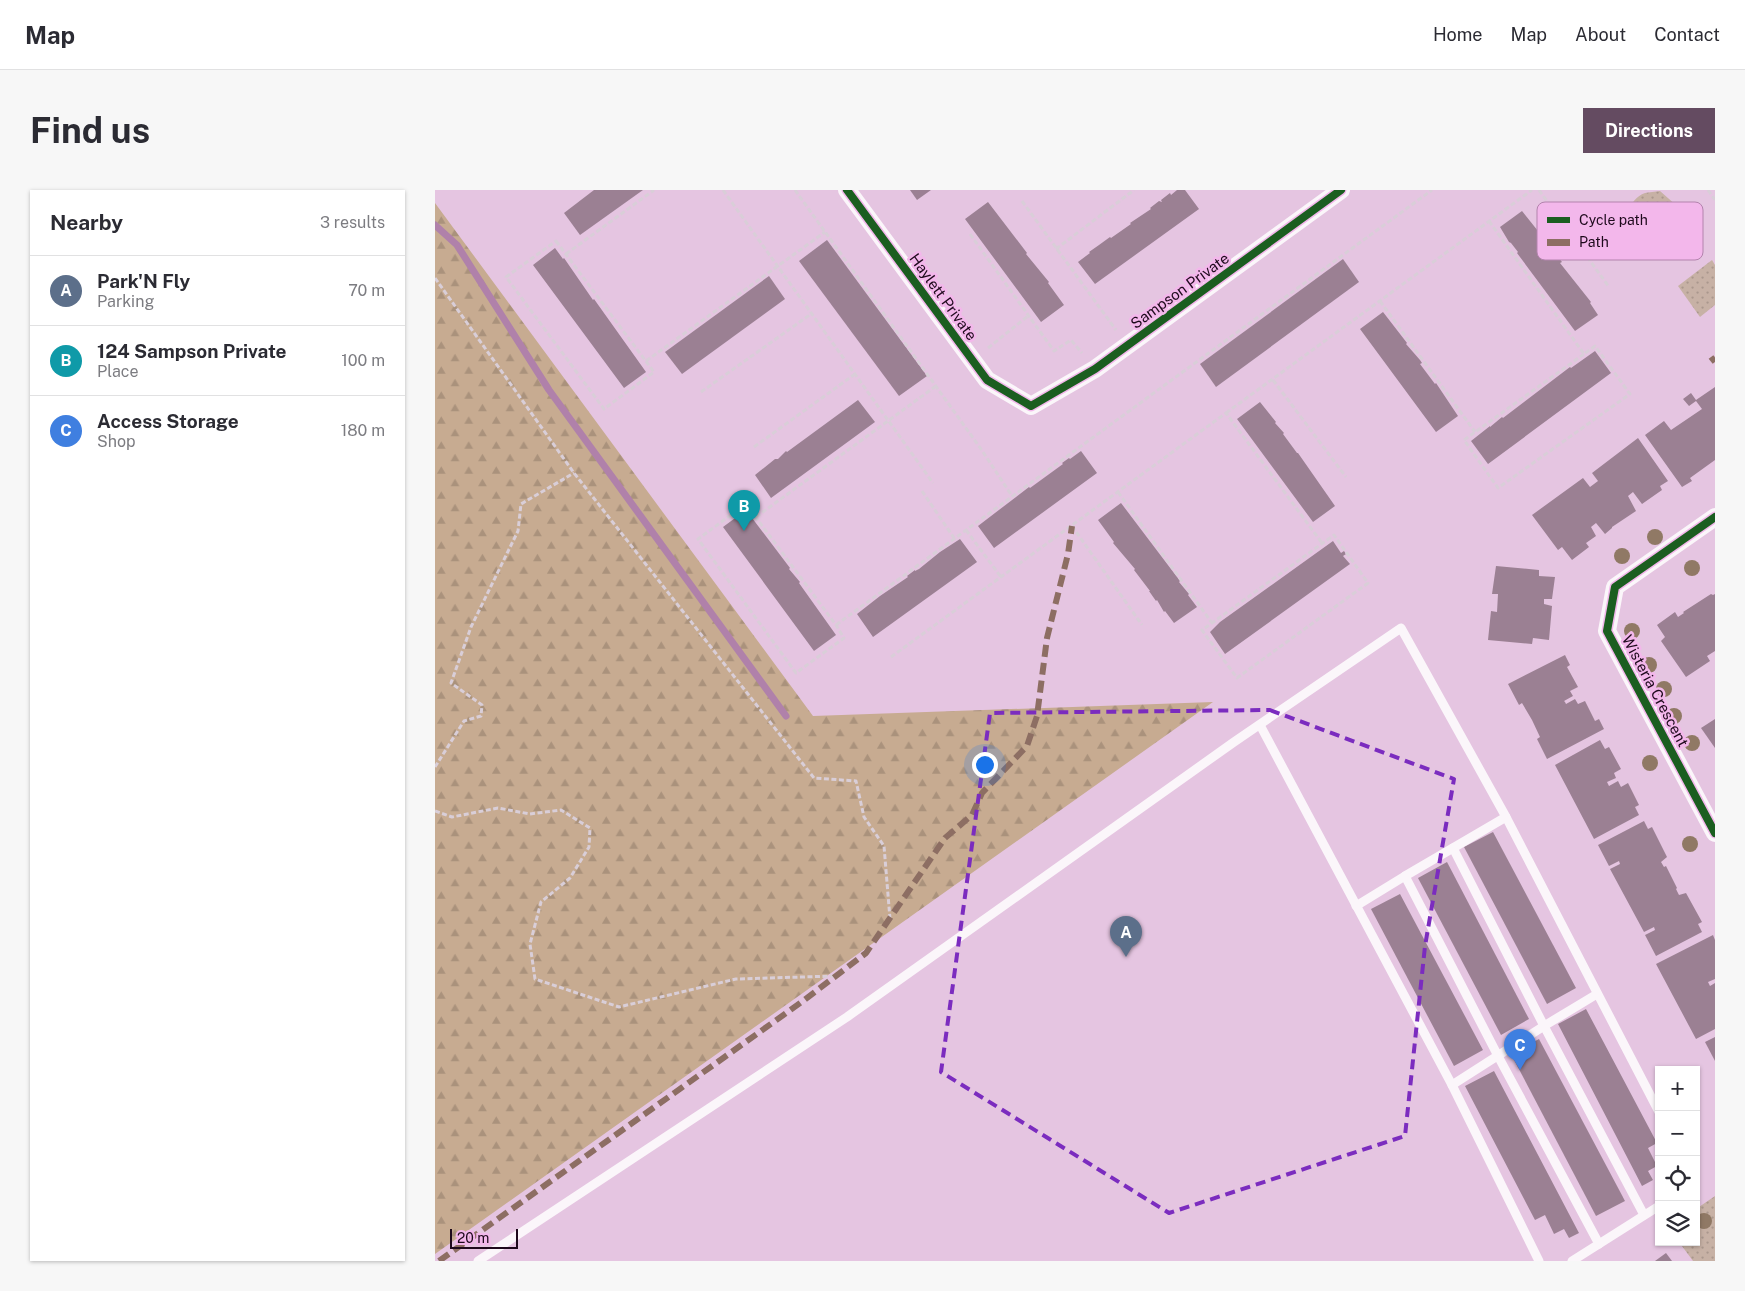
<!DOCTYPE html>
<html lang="en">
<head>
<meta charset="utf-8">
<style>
  body { margin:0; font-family:"Public Sans",sans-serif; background:#f7f7f7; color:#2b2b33 }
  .controls { position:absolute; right:15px; bottom:15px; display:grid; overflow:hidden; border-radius:0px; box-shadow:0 1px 4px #0004 }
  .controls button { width:45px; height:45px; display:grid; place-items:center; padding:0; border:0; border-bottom:1px solid #e1e1e2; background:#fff; color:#2b2b33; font:25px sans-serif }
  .scale { position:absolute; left:15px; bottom:12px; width:68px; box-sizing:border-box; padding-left:5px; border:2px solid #1e091c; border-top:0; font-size:14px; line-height:18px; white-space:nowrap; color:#1e091c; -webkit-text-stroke:4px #f3b7eb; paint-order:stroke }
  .you { position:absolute; left:549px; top:574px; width:18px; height:18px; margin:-12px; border:4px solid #fff; border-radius:50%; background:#1a73e8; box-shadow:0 0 0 8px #1a73e833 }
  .badge { display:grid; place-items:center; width:32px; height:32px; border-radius:50%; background:#644b61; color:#fff; font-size:16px; font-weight:700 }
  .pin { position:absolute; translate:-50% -41px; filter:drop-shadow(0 1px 2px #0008) }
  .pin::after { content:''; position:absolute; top:26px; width:18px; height:15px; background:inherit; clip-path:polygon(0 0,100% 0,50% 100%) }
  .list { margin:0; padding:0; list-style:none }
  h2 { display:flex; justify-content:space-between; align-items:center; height:65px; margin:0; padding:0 20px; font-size:21px }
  h2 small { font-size:16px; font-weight:400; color:#7c7c81 }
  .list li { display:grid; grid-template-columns:32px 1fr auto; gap:15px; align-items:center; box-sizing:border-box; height:70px; padding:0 20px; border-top:1px solid #e1e1e2 }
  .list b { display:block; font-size:19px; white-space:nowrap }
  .list p { margin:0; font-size:16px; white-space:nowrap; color:#7c7c81 }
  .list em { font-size:16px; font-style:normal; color:#7c7c81 }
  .icon { flex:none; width:28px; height:28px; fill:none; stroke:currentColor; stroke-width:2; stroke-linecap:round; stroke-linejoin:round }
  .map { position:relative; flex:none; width:1280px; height:1071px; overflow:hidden; border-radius:0px }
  header { display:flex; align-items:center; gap:30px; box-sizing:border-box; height:70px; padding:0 25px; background:#fff; border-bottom:1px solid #e1e1e2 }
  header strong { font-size:24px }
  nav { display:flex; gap:28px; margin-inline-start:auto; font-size:18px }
  .intro { display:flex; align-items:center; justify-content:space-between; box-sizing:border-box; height:120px; padding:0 30px }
  h1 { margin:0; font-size:35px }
  .button { padding:12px 22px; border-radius:0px; background:#644b61; color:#fff; font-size:18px; font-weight:700 }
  main { display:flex; gap:30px; padding:0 30px }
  aside { flex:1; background:#fff; border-radius:0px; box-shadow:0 1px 4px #0004 }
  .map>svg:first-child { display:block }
  .green { fill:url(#green-dots) }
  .forest { fill:url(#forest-firs) }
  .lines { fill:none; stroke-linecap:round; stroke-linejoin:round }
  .stream { stroke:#b081aa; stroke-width:7 }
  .building { fill:#9b8093 }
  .path { stroke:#d9ced8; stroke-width:3; stroke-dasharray:5 2.5; stroke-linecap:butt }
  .lane { stroke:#fbf6fa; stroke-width:9 }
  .street { stroke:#fbf6fa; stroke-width:18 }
  .quiet { stroke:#8d6e63; stroke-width:6; stroke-dasharray:12 6; stroke-linecap:butt }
  .cycleway-casing { stroke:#f3b7eb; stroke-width:11 }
  .cycleway { stroke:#1b5e20; stroke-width:8 }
  .tree { fill:#907965 }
  .marked { fill:none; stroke:#7b2cbf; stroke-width:4; stroke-dasharray:10 6; stroke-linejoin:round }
  .labels { text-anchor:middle; stroke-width:5; stroke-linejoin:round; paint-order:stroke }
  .street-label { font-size:15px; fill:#1e091c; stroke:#f3b7eb }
  .key { fill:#f3b7eb; stroke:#b383ad; stroke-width:1 }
  .key-label { font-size:14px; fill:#1e091c }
</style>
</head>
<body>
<header>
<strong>Map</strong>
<nav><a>Home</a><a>Map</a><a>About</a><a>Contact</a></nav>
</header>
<div class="intro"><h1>Find us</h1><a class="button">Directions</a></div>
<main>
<aside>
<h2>Nearby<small>3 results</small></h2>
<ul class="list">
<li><span class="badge" style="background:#5c6f8a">A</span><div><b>Park'N Fly</b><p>Parking</p></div><em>70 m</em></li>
<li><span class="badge" style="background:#0f9aa8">B</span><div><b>124 Sampson Private</b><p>Place</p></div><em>100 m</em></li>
<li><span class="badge" style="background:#3f7fe0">C</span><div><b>Access Storage</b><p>Shop</p></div><em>180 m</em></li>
</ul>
</aside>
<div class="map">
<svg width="1280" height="1071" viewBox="0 0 1280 1071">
  <defs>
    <pattern id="green-dots" width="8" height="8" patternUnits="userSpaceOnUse" patternTransform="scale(1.25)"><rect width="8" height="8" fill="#c7b1a5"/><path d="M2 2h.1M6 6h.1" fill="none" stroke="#aa978d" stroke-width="1.8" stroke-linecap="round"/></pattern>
    <pattern id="forest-firs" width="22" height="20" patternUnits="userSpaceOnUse" patternTransform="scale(1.25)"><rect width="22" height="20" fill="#c7ab91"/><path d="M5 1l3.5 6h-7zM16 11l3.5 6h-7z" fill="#aa927c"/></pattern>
  </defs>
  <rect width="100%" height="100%" fill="#e5c5e1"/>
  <!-- green -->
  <g class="green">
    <path d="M 1225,1 L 1242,16 L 1257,37 L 1254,55 L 1245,66 L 1225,66 L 1201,63 L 1187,47 C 1189,32 1193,9 1210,3 C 1214,2 1220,2 1225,1 Z"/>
    <polygon points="1277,70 1280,75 1280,115 1265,127 1243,96"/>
    <polygon points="1280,1006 1280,1071 1258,1071 1244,1052 1261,1052 1261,1019"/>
  </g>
  <!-- forest -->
  <polygon class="forest" points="0,13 378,526 778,512 0,1064"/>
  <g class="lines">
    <!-- stream -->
    <polyline class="stream" points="0,35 22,55 114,200 351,526"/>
  </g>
  <!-- building -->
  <g class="building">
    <polygon points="159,0 208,0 145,45 129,23"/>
    <polygon points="475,0 496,0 482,10"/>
    <polygon points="742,0 750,0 764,19 660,94 643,72 655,63 654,62 664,55 665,56 664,55 675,47 676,48 696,34 695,33 716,19 715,18 724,11 727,12 726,10 735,3 736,5"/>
    <polygon points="553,12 592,63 591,64 614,92 613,93 629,115 606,132 530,29"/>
    <polygon points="1087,21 1103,41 1102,41 1112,52 1110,53 1118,63 1119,62 1127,72 1125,73 1156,112 1155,113 1163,125 1140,141 1082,63 1083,62 1076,53 1074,52 1065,37"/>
    <polygon points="392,50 492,186 464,206 364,71"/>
    <polygon points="120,58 128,69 129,68 158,110 159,109 211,182 189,198 98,75"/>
    <polygon points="908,69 924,92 781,197 765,174"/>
    <polygon points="334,86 350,109 247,184 230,162"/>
    <polygon points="948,122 972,153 971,154 985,170 987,173 985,174 1000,194 1001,193 1023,226 1001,242 925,139"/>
    <polygon points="1160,161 1176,183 1053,274 1036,251 1055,236 1055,237 1067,227 1068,228 1135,177 1136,178"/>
    <polygon points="1280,197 1280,270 1255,288 1257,291 1247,297 1210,245 1229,231 1236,240 1267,219 1261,211 1254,216 1248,209 1256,203 1261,210"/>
    <polygon points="423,210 440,232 336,308 320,285 340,269 343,269 351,261 352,262"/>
    <polygon points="825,212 841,232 840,233 849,243 848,244 862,263 863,263 900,316 878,332 802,229"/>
    <polygon points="1203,248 1233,291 1225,296 1227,300 1207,314 1198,302 1193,306 1201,321 1177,337 1177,338 1170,344 1161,333 1156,337 1161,346 1151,353 1154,357 1137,370 1127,357 1123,360 1097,325 1148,288 1155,297 1163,291 1157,283"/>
    <polygon points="646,261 662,283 559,358 543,336 594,297 595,298 628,274 627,273 634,268 635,269"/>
    <polygon points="686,313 745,391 744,392 754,404 753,405 762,417 739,433 730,421 729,422 722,410 721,411 714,401 715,401 699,380 700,379 678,353 679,352 663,330"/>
    <polygon points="311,320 355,378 354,379 365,392 364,393 401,445 379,461 288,337"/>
    <polygon points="525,349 542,372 438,447 422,424 445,406 473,387 472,386 480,380 480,381 484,379 505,362"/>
    <polygon points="898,351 906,363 909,361 911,364 908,366 915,374 790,464 775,442 785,432"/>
    <polygon points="1061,376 1104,380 1104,386 1120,387 1117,409 1109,409 1109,414 1117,416 1114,450 1098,448 1097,454 1053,450 1056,421 1062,422 1063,404 1057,404"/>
    <polygon points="1276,404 1278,405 1280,404 1280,461 1272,466 1275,471 1251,487 1226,451 1230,447 1222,435 1240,422 1243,427 1249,423 1248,422"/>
    <polygon points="1130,465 1135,475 1132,477 1143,497 1135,501 1138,506 1129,511 1130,512 1131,514 1140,509 1143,514 1150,511 1160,531 1164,529 1169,539 1112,569 1102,549 1105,547 1097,530 1087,513 1084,515 1073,494"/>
    <polygon points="1280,529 1280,558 1266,538"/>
    <polygon points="1165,550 1170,559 1174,557 1186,579 1179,583 1181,588 1172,592 1174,596 1183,591 1186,597 1193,593 1204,615 1200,617 1204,625 1159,649 1120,575"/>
    <polygon points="1209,631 1213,639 1217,637 1232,667 1226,672 1229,677 1231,676 1242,698 1241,699 1244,705 1251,703 1267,732 1263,734 1267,742 1221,766 1210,745 1220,740 1219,737 1209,742 1175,679 1185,674 1184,671 1174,676 1163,655"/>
    <polygon points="1058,642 1141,798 1112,814 1029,657"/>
    <polygon points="1012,672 1094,829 1066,845 983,688"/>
    <polygon points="965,704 1048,860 1019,876 936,719"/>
    <polygon points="1278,745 1280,750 1280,789 1273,792 1275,796 1280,793 1280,839 1261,849 1221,774"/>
    <polygon points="1151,819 1222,953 1213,958 1222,976 1213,981 1218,990 1207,996 1123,834"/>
    <polygon points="1280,847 1280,871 1270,852"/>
    <polygon points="1104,849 1190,1011 1161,1026 1076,864"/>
    <polygon points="1059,881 1144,1043 1134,1048 1129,1039 1119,1044 1110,1025 1100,1030 1030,896"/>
    <polygon points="1231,1063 1237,1071 1220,1071"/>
  </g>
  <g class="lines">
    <!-- path -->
    <g class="path">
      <polyline points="288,0 498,293"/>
      <polyline points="360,0 546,259 577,306"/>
      <polyline points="1104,0 1174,97"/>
      <polyline points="1273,0 1280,10"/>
      <polyline points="587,11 681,140"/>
      <polyline points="1054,31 1149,164 1160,156 1195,204 1063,298 1029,250 1149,164"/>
      <polyline points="535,44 619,161 636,150 647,163"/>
      <polygon points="121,51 219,182 169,219 71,87"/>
      <polyline points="621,59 699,0"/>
      <polyline points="131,64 219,0"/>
      <polyline points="0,88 139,283 379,588 421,591 429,627 449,656 455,729"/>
      <polyline points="945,111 1040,242"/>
      <polyline points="553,158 593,126"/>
      <polyline points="211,171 390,42"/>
      <polyline points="838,190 911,287"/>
      <polyline points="266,202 376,124"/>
      <polyline points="791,223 1097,0"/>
      <polyline points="319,257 420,184"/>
      <polyline points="487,301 519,348"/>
      <polyline points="683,302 777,433 767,440 802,488 933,393 899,345 777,433"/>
      <polygon points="311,314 401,435 409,448 361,483 263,349"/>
      <polyline points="321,327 501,196"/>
      <polyline points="637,336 707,435"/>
      <polyline points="531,340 566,387"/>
      <polyline points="401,435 997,0"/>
      <polyline points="456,467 791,223 887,353"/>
      <polyline points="0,577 29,531 46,526 47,515 16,493 36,437 83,341 86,314 139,283"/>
      <polyline points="0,621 17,627 63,618 95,624 126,620 155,638 154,657 135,688 106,712 95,754 100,789 184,817 301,789 400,786"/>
    </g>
    <!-- lane -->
    <g class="lane">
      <polyline points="825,535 1017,895 1104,1071"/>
      <polyline points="1018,658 1109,836 1162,804"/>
      <polyline points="970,686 1071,627"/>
      <polyline points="921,716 970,686 1063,866 1164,1054"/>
      <polyline points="1017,895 1109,836 1209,1025"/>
      <polyline points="43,1071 412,827 799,552 966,438 1071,627 1224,922"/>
      <polyline points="1137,1071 1224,1016"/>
    </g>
    <!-- street -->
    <g class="street">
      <polyline points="412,0 552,190 596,216 660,179 906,0"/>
      <polyline points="1280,327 1180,397 1172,441 1280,643"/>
    </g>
    <!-- quiet -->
    <g class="quiet">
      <polyline points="1276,167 1280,172"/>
      <polyline points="4,1071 368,811 431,763 510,648 537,625 547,603 592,556 602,526 612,448 633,364 637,336"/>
    </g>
    <defs>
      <g id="cycleway">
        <polyline points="412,0 552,190 596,216 660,179 906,0"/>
        <polyline points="1280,327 1180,397 1172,441 1280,643"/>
      </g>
    </defs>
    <!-- cycleway casing -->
    <use href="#cycleway" class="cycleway-casing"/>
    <!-- cycleway -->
    <use href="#cycleway" class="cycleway"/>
  </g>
  <!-- trees -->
  <g class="tree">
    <circle cx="1220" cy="347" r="8"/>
    <circle cx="1187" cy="366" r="8"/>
    <circle cx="1257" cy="378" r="8"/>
    <circle cx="1197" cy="441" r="8"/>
    <circle cx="1214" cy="475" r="8"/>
    <circle cx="1229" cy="499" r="8"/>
    <circle cx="1239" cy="526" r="8"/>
    <circle cx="1257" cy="553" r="8"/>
    <circle cx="1215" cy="573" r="8"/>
    <circle cx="1255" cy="654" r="8"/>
    <circle cx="1269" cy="1031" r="8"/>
  </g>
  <!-- marked area -->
  <path class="marked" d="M 835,520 L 1019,589 L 990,756 L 970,946 L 734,1023 L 506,882 L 555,523 Z"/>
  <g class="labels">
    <!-- street labels -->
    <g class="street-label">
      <text transform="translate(745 101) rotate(-36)" y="5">Sampson Private</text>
      <text transform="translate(508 107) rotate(54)" y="5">Haylett Private</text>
      <text transform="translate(1220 501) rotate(62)" y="5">Wisteria Crescent</text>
    </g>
  </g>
  <!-- legend -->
  <rect x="1102" y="12" width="166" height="58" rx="8" class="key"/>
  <rect x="1112" y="27" width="23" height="6" fill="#1b5e20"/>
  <rect x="1112" y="49" width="23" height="7" fill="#8d6e63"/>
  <g class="key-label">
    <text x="1144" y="35">Cycle path</text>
    <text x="1144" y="57">Path</text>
  </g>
</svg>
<div class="controls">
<button>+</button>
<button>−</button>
<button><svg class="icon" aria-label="locate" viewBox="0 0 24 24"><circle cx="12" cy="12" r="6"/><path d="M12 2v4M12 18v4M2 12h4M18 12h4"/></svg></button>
<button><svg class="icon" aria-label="layers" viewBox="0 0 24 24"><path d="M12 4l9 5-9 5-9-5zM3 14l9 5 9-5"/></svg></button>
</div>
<div class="scale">20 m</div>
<div class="you"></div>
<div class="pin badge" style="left:691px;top:767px;background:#5c6f8a">A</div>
<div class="pin badge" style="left:309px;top:341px;background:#0f9aa8">B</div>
<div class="pin badge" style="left:1085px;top:880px;background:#3f7fe0">C</div>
</div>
</main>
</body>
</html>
